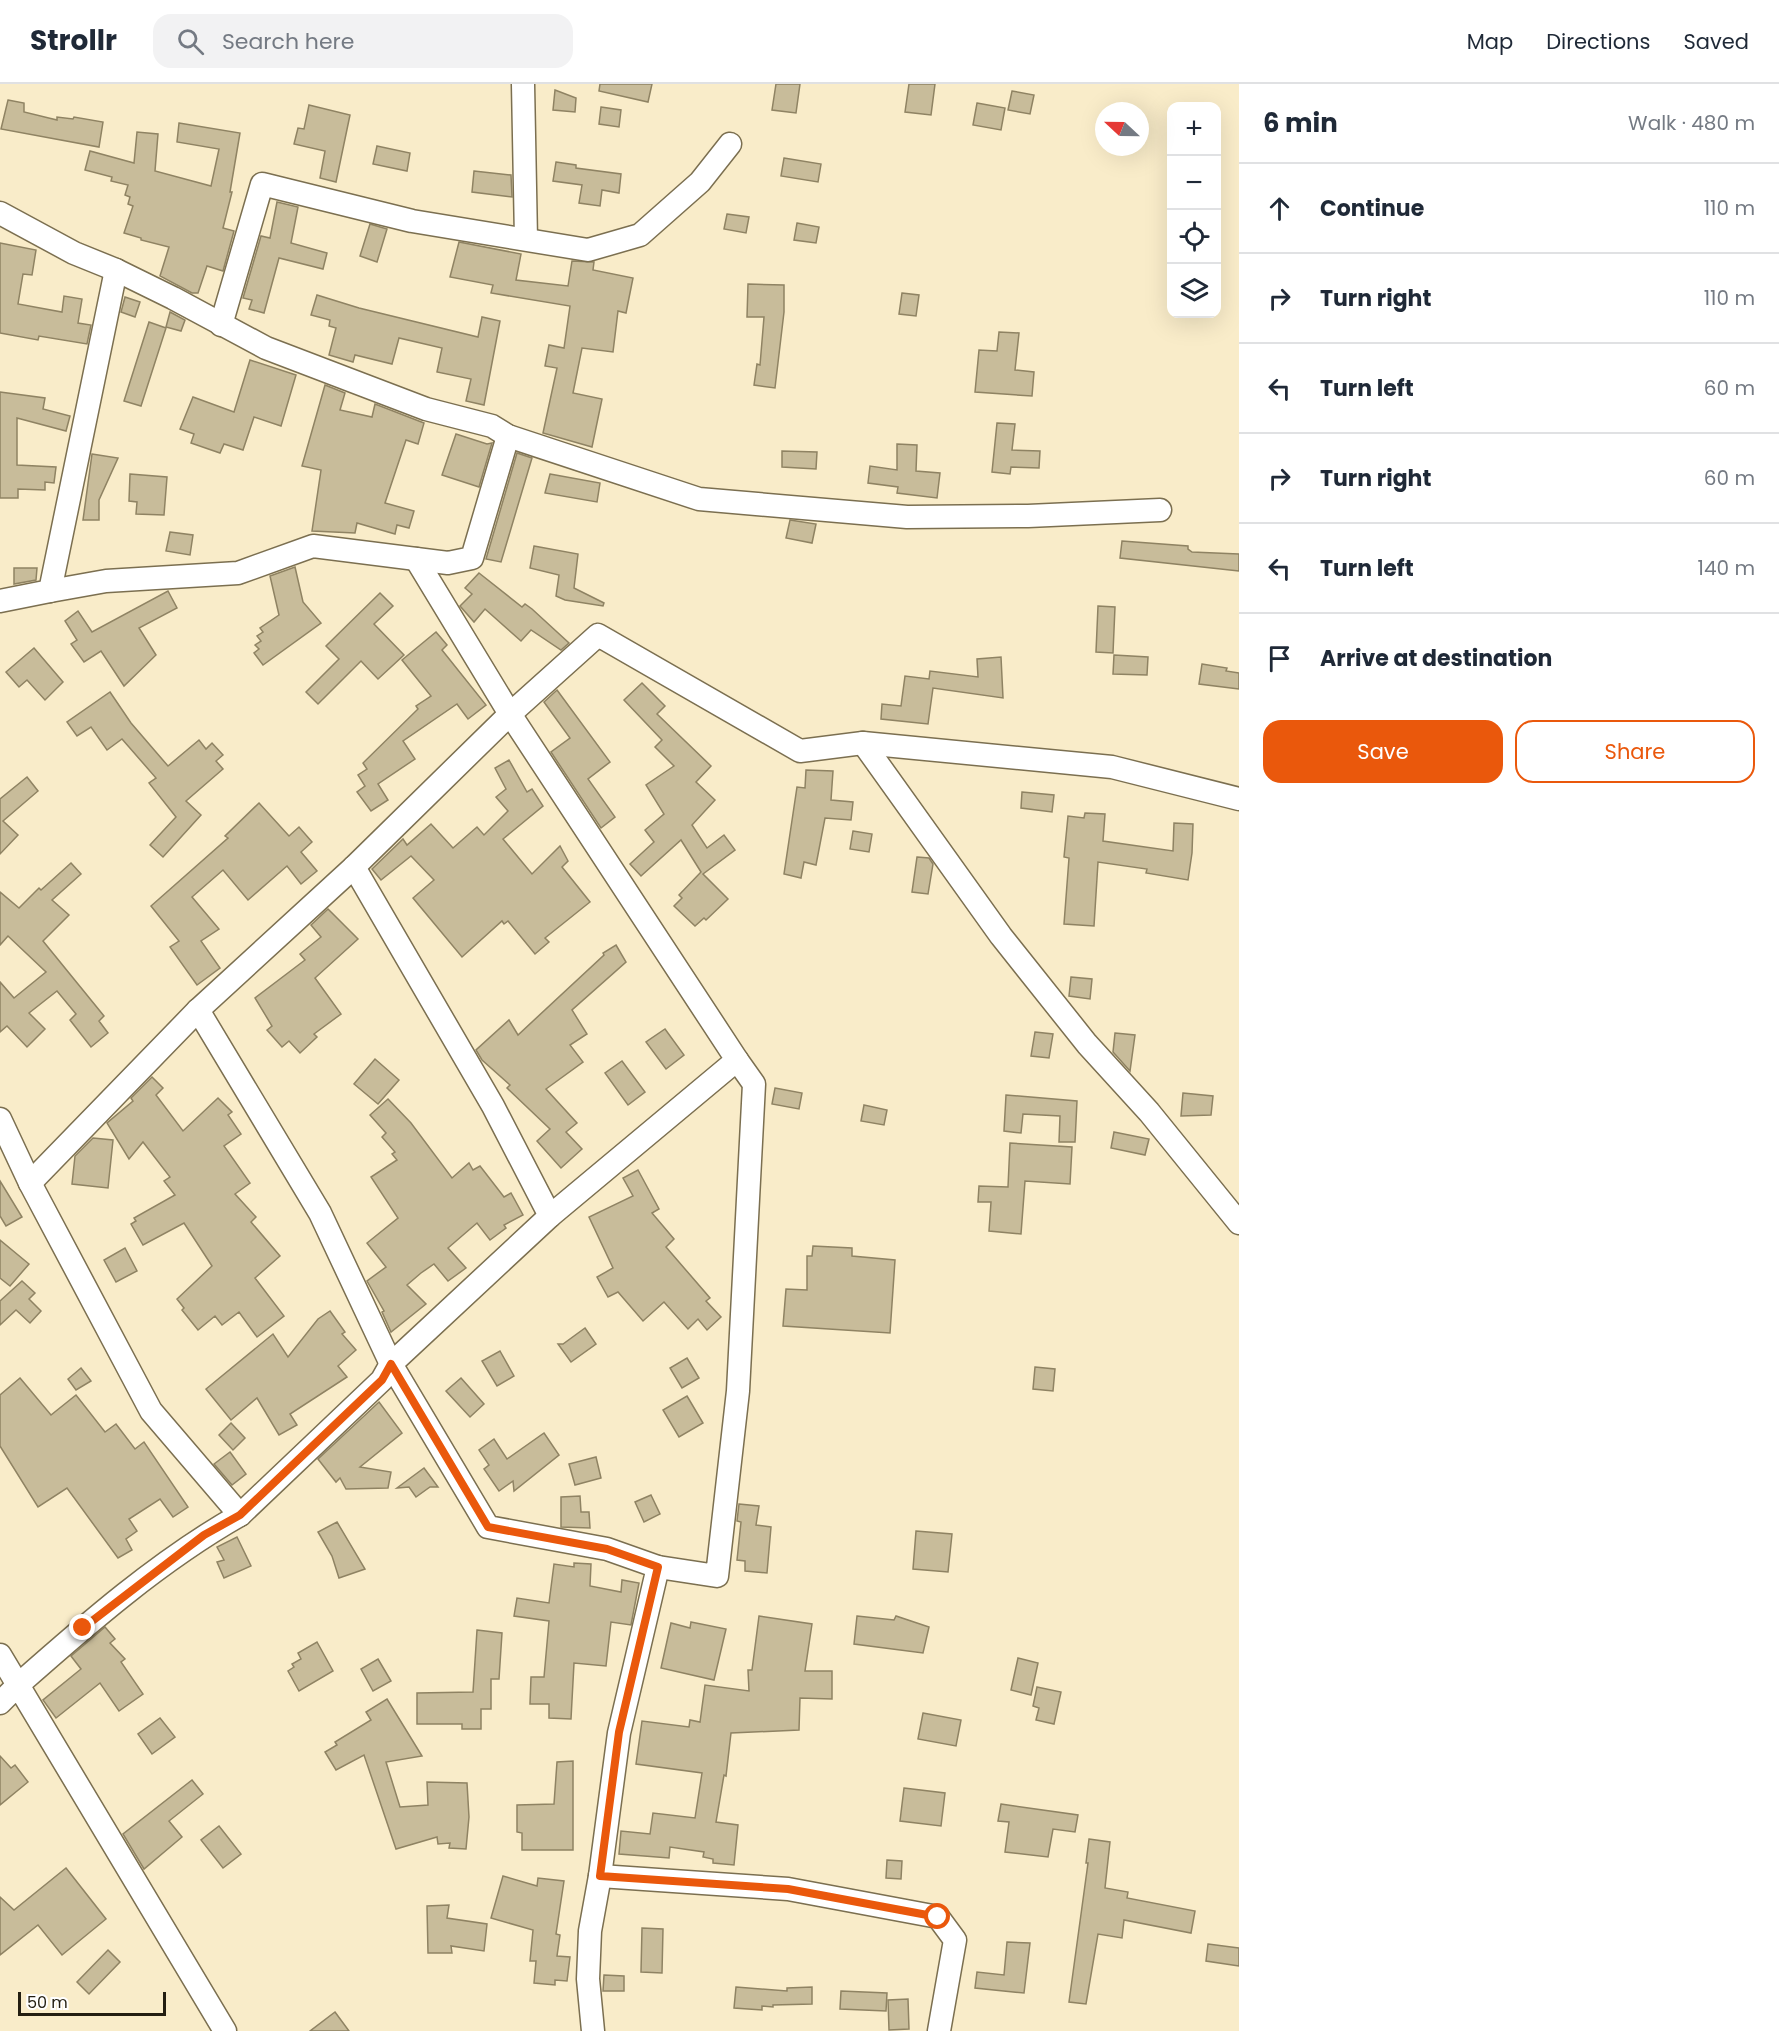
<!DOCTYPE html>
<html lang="en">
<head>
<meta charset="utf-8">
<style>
  body { margin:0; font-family:Poppins,sans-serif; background:#f2f2f3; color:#1f2937 }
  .controls { position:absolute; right:18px; top:18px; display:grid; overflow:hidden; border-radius:12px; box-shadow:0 6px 24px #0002 }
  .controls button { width:54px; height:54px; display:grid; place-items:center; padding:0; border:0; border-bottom:2px solid #e0e1e3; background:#fff; color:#1f2937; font:30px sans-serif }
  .compass { position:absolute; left:1095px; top:18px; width:54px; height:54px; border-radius:50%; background:#fff; box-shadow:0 6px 24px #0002; rotate:292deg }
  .scale { position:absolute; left:18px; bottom:15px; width:148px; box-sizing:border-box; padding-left:6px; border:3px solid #231e11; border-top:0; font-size:16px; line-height:21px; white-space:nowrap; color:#231e11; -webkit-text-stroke:4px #fff; paint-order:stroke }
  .stop { position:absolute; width:18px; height:18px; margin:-14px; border:4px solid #ea580c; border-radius:50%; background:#fff }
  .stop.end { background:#ea580c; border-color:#fff; box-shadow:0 2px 6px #0008 }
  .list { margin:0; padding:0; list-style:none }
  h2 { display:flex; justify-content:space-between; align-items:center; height:78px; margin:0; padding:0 24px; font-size:26px }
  h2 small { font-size:20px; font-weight:400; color:#747a83 }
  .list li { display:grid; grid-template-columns:39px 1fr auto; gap:18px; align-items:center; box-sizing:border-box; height:90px; padding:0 24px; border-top:2px solid #e0e1e3 }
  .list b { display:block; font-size:22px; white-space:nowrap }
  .list em { font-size:20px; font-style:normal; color:#747a83 }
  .actions { display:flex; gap:12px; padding:18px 24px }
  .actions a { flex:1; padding:14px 0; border:2px solid #ea580c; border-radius:18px; text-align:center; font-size:21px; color:#ea580c }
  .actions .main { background:#ea580c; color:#fff }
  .icon { flex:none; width:33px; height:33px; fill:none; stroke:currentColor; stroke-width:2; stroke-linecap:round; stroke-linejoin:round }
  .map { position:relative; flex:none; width:1239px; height:1947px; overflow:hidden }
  header { display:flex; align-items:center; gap:36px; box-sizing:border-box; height:84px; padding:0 30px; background:#fff; border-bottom:2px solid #e0e1e3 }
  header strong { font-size:28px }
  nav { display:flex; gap:33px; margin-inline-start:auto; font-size:21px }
  .search { width:420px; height:54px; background:#f2f2f3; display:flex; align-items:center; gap:15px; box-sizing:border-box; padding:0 21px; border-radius:18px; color:#747a83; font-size:22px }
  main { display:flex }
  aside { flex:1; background:#fff }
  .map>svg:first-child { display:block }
  .building { fill:#c8bc9a; stroke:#8f8363; stroke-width:1.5 }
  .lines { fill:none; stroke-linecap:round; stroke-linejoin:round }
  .street-casing { stroke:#7b6f50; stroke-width:25 }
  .street { stroke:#fff; stroke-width:22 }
  .route { stroke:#ea580c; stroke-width:8 }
</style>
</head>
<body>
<header>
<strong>Strollr</strong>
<div class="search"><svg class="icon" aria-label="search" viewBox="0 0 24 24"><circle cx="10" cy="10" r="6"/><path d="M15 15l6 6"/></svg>Search here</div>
<nav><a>Map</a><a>Directions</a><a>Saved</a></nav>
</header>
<main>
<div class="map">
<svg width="1239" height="1947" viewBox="0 0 1239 1947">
  <rect width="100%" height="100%" fill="#f9ecc9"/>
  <!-- building -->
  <g class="building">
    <polygon points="600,0 652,0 648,18 599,7"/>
    <polygon points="776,0 800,0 796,29 772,26"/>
    <polygon points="909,0 935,0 931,31 905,28"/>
    <polygon points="555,6 576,14 575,28 553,26"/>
    <polygon points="1012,7 1034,11 1030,30 1008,26"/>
    <polygon points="8,16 24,19 24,28 57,36 57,33 73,35 74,33 103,38 99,63 1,45"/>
    <polygon points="977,19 1005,24 1001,46 973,41"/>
    <polygon points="309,21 350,31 336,98 320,94 325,67 294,60 298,44 304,45"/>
    <polygon points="601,23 621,26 619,43 599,40"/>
    <polygon points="179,39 240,49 230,108 232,108 223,144 234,147 223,187 207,182 198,209 192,209 160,192 169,163 141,156 141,154 124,149 133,122 128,120 130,113 125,111 128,101 111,97 112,93 85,86 90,67 134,79 137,48 158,50 155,87 211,102 219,65 177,58"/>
    <polygon points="377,62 410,69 407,87 373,80"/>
    <polygon points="784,74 821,80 818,98 781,92"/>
    <polygon points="556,78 576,81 576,84 621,90 619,109 602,106 600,122 579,119 582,101 553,97"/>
    <polygon points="474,87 511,91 512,113 472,108"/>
    <polygon points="277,118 298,123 291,159 327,169 323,185 279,174 264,229 249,225 252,216 243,214 261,152 270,154"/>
    <polygon points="727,130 749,133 746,149 724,145"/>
    <polygon points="797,139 819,143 816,159 794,156"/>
    <polygon points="370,140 387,145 377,178 360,172"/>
    <polygon points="459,158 521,170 516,196 568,202 572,177 594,178 593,186 633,194 626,229 618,227 613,268 582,264 573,309 602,315 592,363 543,349 557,284 545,282 549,261 564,264 570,222 491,209 493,201 450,193"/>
    <polygon points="0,159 36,166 32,191 23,190 18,220 62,228 64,212 82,215 78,239 91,241 87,260 39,252 38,256 0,249"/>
    <polygon points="748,200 784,201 784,228 775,304 754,301 757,280 760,281 764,233 747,233"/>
    <polygon points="902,209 919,211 916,232 899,230"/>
    <polygon points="317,211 359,224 478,253 482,233 500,237 484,321 466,317 471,295 437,288 442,264 399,254 392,280 355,271 353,278 329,271 336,244 329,242 330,236 311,231"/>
    <polygon points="125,213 140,218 135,233 121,228"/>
    <polygon points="170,228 185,236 181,247 166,243"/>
    <polygon points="149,238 166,244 141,322 124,317"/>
    <polygon points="999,248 1019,249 1015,286 1034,288 1032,312 975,308 979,266 997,267"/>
    <polygon points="250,276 296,291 281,342 254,333 243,366 224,360 220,369 191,359 194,350 180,345 193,313 234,328"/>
    <polygon points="325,301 345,309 340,326 372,333 375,320 424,339 418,360 406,356 385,419 414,427 409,444 397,441 395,450 357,439 355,449 312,447 321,386 302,382"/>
    <polygon points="0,308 45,314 43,325 70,332 66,347 17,334 17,381 56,383 54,399 45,398 45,406 18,405 18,414 0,414"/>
    <polygon points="997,339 1015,340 1012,366 1040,367 1039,384 1011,383 1010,390 992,388"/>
    <polygon points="456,350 487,360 492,359 479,403 442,391"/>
    <polygon points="897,360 917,361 916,387 940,389 937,414 897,409 898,403 868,399 870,382 897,386"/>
    <polygon points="782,367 817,368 816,385 782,383"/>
    <polygon points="517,369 532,374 501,478 486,475"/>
    <polygon points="92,370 118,374 99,416 99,436 83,436"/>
    <polygon points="130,390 167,393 164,431 136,430 137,418 129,417"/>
    <polygon points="550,390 600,399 597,418 545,409"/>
    <polygon points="790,436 816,440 812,459 786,454"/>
    <polygon points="170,448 193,451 190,471 166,467"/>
    <polygon points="1122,457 1188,462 1188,465 1192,468 1239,470 1239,487 1120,474"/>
    <polygon points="534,462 578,470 574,504 604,519 603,522 565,516 556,512 559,491 530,484"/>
    <polygon points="295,483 303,518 321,539 263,581 254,569 259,565 255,561 261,557 257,552 263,548 260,544 279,531 270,492"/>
    <polygon points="14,484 37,484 36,496 14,500"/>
    <polygon points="479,489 522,523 525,520 532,525 569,559 561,566 531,546 521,557 485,525 474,538 460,522 472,510 465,504"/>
    <polygon points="168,507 177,524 139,544 156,571 124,602 101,567 84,578 71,560 77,556 65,537 78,527 92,548"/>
    <polygon points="380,509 393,522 374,540 404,571 378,595 361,577 318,620 306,608 339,575 326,562"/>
    <polygon points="1098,522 1115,523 1113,569 1096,568"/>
    <polygon points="436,548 447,561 442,566 486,621 468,635 457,620 403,657 415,675 378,700 388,716 371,727 357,708 365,702 358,691 367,685 363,679 418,625 416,622 431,612 402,576"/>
    <polygon points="34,564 63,598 45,616 27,596 19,603 6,588"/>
    <polygon points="1114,571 1148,573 1147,591 1113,590"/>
    <polygon points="1001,573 1003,614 933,604 928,640 881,635 882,620 901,622 905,592 929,595 930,587 978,593 977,575"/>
    <polygon points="1202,580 1227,584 1226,587 1239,589 1239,605 1199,600"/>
    <polygon points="642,599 665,622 657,630 711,682 696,698 715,716 692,741 707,764 724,751 735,766 703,790 728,815 706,836 704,834 695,842 674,822 682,814 679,811 701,788 681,756 641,792 630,780 654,758 645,746 664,730 646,701 674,682 655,663 662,656 624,616"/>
    <polygon points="557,606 610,678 588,695 615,733 601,744 551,668 570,654 544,618"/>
    <polygon points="110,608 131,639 168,682 199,656 206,665 212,659 223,671 216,677 223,685 186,717 201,731 163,773 150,761 176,733 149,699 156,694 122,655 107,666 91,643 77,652 67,638"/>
    <polygon points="509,676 527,708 532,705 543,722 503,755 532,790 560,762 568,777 562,783 590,818 545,854 549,858 535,870 508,837 504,840 502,837 462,873 413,814 434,796 411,772 381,796 372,785 403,755 407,761 431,740 453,764 477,743 484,751 508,727 496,713 506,705 495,684"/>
    <polygon points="806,686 833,687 831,716 853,718 851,736 825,734 816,781 804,778 801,794 784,790 797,703 805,704"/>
    <polygon points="27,693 38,707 3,737 18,751 0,770 0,715"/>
    <polygon points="1022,708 1054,711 1052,728 1021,724"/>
    <polygon points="259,719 289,752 299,743 312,758 301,768 317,787 301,800 287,782 248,816 223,786 192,813 219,845 201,857 220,884 197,901 170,863 179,857 151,822 228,754 225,752"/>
    <polygon points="1085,729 1105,730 1103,757 1173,767 1174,739 1193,740 1192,769 1188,796 1146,789 1147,785 1098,778 1094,842 1064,840 1069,774 1064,773 1068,732 1084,734"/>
    <polygon points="853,747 872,750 869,768 850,765"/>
    <polygon points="917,773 929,774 933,780 928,810 912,808"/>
    <polygon points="71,779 81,790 52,816 69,831 43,857 104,932 99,937 108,949 91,963 70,936 76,930 57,907 29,929 45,945 27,963 7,942 0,948 0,898 14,914 46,888 8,852 0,861 0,808 19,824 39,804 41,806"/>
    <polygon points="328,825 358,855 315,894 341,930 314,950 317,953 300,969 289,957 282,963 267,946 272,942 255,914 305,876 300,870 321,853 311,841"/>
    <polygon points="616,861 626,878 572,926 587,950 570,961 583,978 546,1005 577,1039 566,1048 582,1065 561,1084 537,1057 550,1045 507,1004 510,1001 482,976 476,966 509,936 518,951 604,871 603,869"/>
    <polygon points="1071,893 1092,895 1090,915 1069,912"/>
    <polygon points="665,945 684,971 666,985 646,958"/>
    <polygon points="1035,948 1053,950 1049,974 1031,972"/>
    <polygon points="1115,949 1135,951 1130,987 1113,968"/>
    <polygon points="375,975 399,996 378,1020 354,1000"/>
    <polygon points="622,977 645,1008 628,1021 605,989"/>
    <polygon points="152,993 163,1004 156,1011 183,1047 218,1014 232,1028 228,1031 241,1050 224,1062 250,1099 235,1110 256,1133 251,1138 280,1172 255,1194 284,1232 257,1253 239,1228 222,1241 215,1232 198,1246 182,1226 184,1224 177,1215 212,1182 184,1139 143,1161 131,1140 136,1137 134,1134 175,1111 164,1097 170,1093 143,1058 129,1075 107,1039 133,1017 131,1014"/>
    <polygon points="775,1004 802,1009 799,1025 772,1020"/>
    <polygon points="1183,1009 1213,1012 1211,1031 1181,1032"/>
    <polygon points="1006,1011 1077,1017 1075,1058 1059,1058 1060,1032 1023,1030 1021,1049 1004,1047"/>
    <polygon points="388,1015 411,1039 452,1094 469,1079 473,1086 480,1082 504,1113 511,1109 523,1131 504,1141 506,1144 490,1156 477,1139 448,1164 466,1184 448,1197 434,1180 421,1189 407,1201 426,1220 391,1248 382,1228 384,1227 367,1197 386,1183 367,1159 398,1134 371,1093 397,1076 392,1070 395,1068 382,1053 386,1049 370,1031"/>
    <polygon points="864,1021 887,1026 884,1041 861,1037"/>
    <polygon points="1114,1048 1149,1055 1145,1071 1111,1064"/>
    <polygon points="93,1054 113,1056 108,1104 72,1100 75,1072"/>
    <polygon points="1010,1059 1072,1063 1070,1100 1025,1097 1021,1150 989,1147 991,1118 978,1118 979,1102 1008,1103"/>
    <polygon points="638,1086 659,1125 652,1129 674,1155 666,1163 710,1214 706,1217 721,1233 707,1246 698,1235 688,1245 664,1218 643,1237 618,1208 608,1213 597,1193 613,1184 589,1133 633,1112 623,1094"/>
    <polygon points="0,1097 22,1133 6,1142 0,1132"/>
    <polygon points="0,1156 29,1180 10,1202 0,1194"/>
    <polygon points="813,1162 852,1164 852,1172 895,1176 890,1249 783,1242 786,1205 807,1206 807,1172 812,1172"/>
    <polygon points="125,1164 137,1187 116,1198 104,1176"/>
    <polygon points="22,1197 35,1209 29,1215 41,1227 30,1239 16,1226 0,1241 0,1217"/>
    <polygon points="330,1227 345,1248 342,1250 356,1266 338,1282 347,1293 290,1330 297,1341 279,1351 257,1314 231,1336 206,1305 273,1250 288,1273 318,1235"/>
    <polygon points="585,1244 596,1260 571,1278 558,1260 563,1260"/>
    <polygon points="500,1267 514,1292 497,1302 482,1277"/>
    <polygon points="687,1274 699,1294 682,1304 670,1284"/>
    <polygon points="1035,1283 1055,1285 1053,1307 1033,1305"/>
    <polygon points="81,1284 91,1297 76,1306 68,1295"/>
    <polygon points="20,1294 51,1331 76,1311 105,1348 116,1340 135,1365 144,1358 188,1423 173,1433 160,1415 129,1435 137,1447 126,1455 132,1466 118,1474 67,1404 38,1423 0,1362 0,1311"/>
    <polygon points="461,1294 484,1320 470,1333 446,1307"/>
    <polygon points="687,1312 703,1339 679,1353 663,1326"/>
    <polygon points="379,1318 402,1349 360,1383 391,1388 388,1404 346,1405 340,1394 336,1398 318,1375"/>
    <polygon points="231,1339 245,1354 233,1366 219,1351"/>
    <polygon points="544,1349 559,1371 514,1407 513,1397 499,1407 484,1385 489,1381 479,1366 494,1355 507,1375"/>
    <polygon points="230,1368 246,1390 232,1401 214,1380"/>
    <polygon points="596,1373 601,1394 575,1401 569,1380"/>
    <polygon points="424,1384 438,1403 430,1403 416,1413 409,1403 397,1404"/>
    <polygon points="651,1411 660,1430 644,1438 635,1418"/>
    <polygon points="580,1412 581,1428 589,1428 590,1444 561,1443 561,1413"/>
    <polygon points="739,1420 759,1422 756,1441 771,1443 767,1489 745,1487 745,1477 737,1476 741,1438 737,1437"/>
    <polygon points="337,1438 365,1485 339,1494 332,1472 318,1448"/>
    <polygon points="916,1447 952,1450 948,1488 913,1485"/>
    <polygon points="237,1453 251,1482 224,1494 217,1478 224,1476 217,1463"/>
    <polygon points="574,1479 591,1480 590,1502 621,1508 622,1496 639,1499 631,1541 611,1538 606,1582 574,1579 571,1635 549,1634 549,1620 530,1620 531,1593 544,1593 549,1537 514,1532 517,1514 549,1519 554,1480 574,1483"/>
    <polygon points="759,1532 812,1540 805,1587 832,1587 832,1615 800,1614 799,1646 731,1649 726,1692 724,1691 716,1738 738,1741 734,1781 713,1779 713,1775 703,1773 704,1768 670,1763 669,1774 619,1770 621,1747 650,1750 653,1729 695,1734 702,1689 636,1680 642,1637 689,1643 690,1636 700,1638 705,1601 749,1607 748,1586 752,1586"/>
    <polygon points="857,1532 894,1536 896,1532 929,1543 923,1569 854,1560"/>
    <polygon points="691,1538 726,1545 714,1596 661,1584 671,1539 690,1544"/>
    <polygon points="105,1543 115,1555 110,1559 125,1575 121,1578 143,1610 119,1627 100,1599 56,1634 43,1616 81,1585 71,1572"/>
    <polygon points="477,1546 502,1549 499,1595 491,1595 491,1625 481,1625 481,1645 462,1645 462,1640 417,1640 417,1609 473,1608"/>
    <polygon points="317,1558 333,1587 299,1607 288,1587 294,1583 292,1580 301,1575 298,1569"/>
    <polygon points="1018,1574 1038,1579 1031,1611 1011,1606"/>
    <polygon points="378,1575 391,1597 373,1607 361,1585"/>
    <polygon points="1037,1603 1061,1608 1054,1640 1036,1636 1039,1624 1033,1622"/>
    <polygon points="387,1615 422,1672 386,1678 400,1723 428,1721 427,1698 467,1699 469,1733 466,1765 449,1764 450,1759 438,1760 437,1753 396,1765 364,1671 336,1686 325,1668 337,1661 335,1658 371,1636 366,1628"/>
    <polygon points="923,1629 961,1636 956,1662 918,1655"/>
    <polygon points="160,1634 175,1653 152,1670 138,1650"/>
    <polygon points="0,1672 11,1684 15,1681 28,1698 0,1721"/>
    <polygon points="573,1677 573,1766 522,1766 522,1749 517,1748 517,1721 554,1720 557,1678"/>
    <polygon points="192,1696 203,1710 169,1737 182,1753 144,1785 123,1750"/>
    <polygon points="904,1704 945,1709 941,1742 900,1737"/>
    <polygon points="1001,1720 1078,1731 1075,1748 1053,1745 1048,1773 1005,1768 1009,1738 998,1737"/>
    <polygon points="219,1742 241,1770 223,1784 201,1756"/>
    <polygon points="1089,1755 1110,1758 1105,1804 1128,1808 1127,1814 1195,1827 1191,1849 1124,1836 1122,1854 1098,1850 1086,1920 1069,1918 1088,1779 1086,1779"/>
    <polygon points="887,1776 902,1777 901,1795 886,1794"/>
    <polygon points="66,1784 106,1835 62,1871 38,1841 0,1871 0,1813 14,1826"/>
    <polygon points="503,1792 537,1802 538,1794 564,1797 556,1850 560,1851 557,1872 570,1873 567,1897 555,1896 555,1901 534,1899 536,1877 530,1877 533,1846 491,1834"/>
    <polygon points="449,1821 447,1834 487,1840 484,1867 451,1862 452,1869 428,1869 427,1822"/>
    <polygon points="642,1844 663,1845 662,1889 641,1888"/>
    <polygon points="1007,1858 1030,1859 1024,1909 975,1904 977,1888 1004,1891"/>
    <polygon points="1208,1860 1239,1864 1239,1882 1206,1877"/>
    <polygon points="108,1866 120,1878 89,1910 77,1898"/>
    <polygon points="604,1891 624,1892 624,1907 603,1907"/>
    <polygon points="736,1903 787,1907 787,1904 812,1903 812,1920 773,1921 773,1923 762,1922 762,1926 734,1924"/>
    <polygon points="841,1907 887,1909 886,1927 840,1925"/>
    <polygon points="908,1915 909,1945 889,1946 888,1916"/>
    <polygon points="335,1928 349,1947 310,1947"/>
  </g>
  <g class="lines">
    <defs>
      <g id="street">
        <polyline points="523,0 526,155"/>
        <polyline points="0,129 74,169 116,186 173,214 266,264 426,325 492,342 508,352 699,415 907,433 1028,432 1160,426"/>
        <polyline points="221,241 262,100 412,137 588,166 640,151 700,98 730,60"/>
        <polyline points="50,507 106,497 238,489 313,462 448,479 472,474 508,352"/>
        <polyline points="0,517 50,507 116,186"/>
        <polyline points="863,659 1001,852 1087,960 1149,1028 1239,1139"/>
        <polyline points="354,783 493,1022 550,1132"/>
        <polyline points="198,926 320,1129 391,1280 488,1443 607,1465 658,1483 619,1649 600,1792 590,1847 588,1895 593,1947"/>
        <polyline points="0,1035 30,1099 151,1327 240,1431 382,1296 391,1280 550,1132 737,976 510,630 416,475"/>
        <polyline points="30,1099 198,926 354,783 510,630 598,551 800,667 863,659 1112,683 1239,715"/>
        <polyline points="658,1483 717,1492 738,1307 754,1000 737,976"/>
        <path d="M 0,1571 L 18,1601 C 87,1540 159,1477 240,1431"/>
        <polyline points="0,1619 18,1601 225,1947"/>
        <polyline points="600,1792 788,1805 938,1833 955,1856 939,1947"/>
      </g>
    </defs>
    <!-- street casing -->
    <use href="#street" class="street-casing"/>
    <!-- street -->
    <use href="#street" class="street"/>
  </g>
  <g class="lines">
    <!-- route -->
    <polyline class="route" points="83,1544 204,1451 240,1431 382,1296 391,1280 488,1443 607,1465 658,1483 619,1648 600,1792 788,1805 938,1833"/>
  </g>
</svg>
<div class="controls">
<button>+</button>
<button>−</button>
<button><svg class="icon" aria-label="locate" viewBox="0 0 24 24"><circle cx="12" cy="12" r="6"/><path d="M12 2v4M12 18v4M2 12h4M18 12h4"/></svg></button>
<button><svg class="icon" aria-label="layers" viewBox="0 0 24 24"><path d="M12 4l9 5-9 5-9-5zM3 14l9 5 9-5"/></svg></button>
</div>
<svg class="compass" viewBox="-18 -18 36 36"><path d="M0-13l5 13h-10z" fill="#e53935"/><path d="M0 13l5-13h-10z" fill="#747a83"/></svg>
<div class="scale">50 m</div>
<div class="stop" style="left:938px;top:1833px"></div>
<div class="stop end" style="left:83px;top:1544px"></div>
</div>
<aside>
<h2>6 min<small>Walk · 480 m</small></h2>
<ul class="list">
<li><svg class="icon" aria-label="ahead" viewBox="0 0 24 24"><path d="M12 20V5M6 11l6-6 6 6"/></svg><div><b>Continue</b></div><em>110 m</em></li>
<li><svg class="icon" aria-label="right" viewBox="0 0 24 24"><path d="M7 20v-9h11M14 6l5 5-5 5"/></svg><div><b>Turn right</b></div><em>110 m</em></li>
<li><svg class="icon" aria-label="left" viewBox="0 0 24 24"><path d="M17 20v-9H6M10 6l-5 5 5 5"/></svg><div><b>Turn left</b></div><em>60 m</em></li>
<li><svg class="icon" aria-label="right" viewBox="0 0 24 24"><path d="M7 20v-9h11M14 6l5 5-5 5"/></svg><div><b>Turn right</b></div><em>60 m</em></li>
<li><svg class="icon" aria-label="left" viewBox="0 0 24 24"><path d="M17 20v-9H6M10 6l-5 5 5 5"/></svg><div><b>Turn left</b></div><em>140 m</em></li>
<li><svg class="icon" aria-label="arrive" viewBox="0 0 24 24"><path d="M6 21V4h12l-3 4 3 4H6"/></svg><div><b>Arrive at destination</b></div></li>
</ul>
<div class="actions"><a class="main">Save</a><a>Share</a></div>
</aside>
</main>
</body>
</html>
